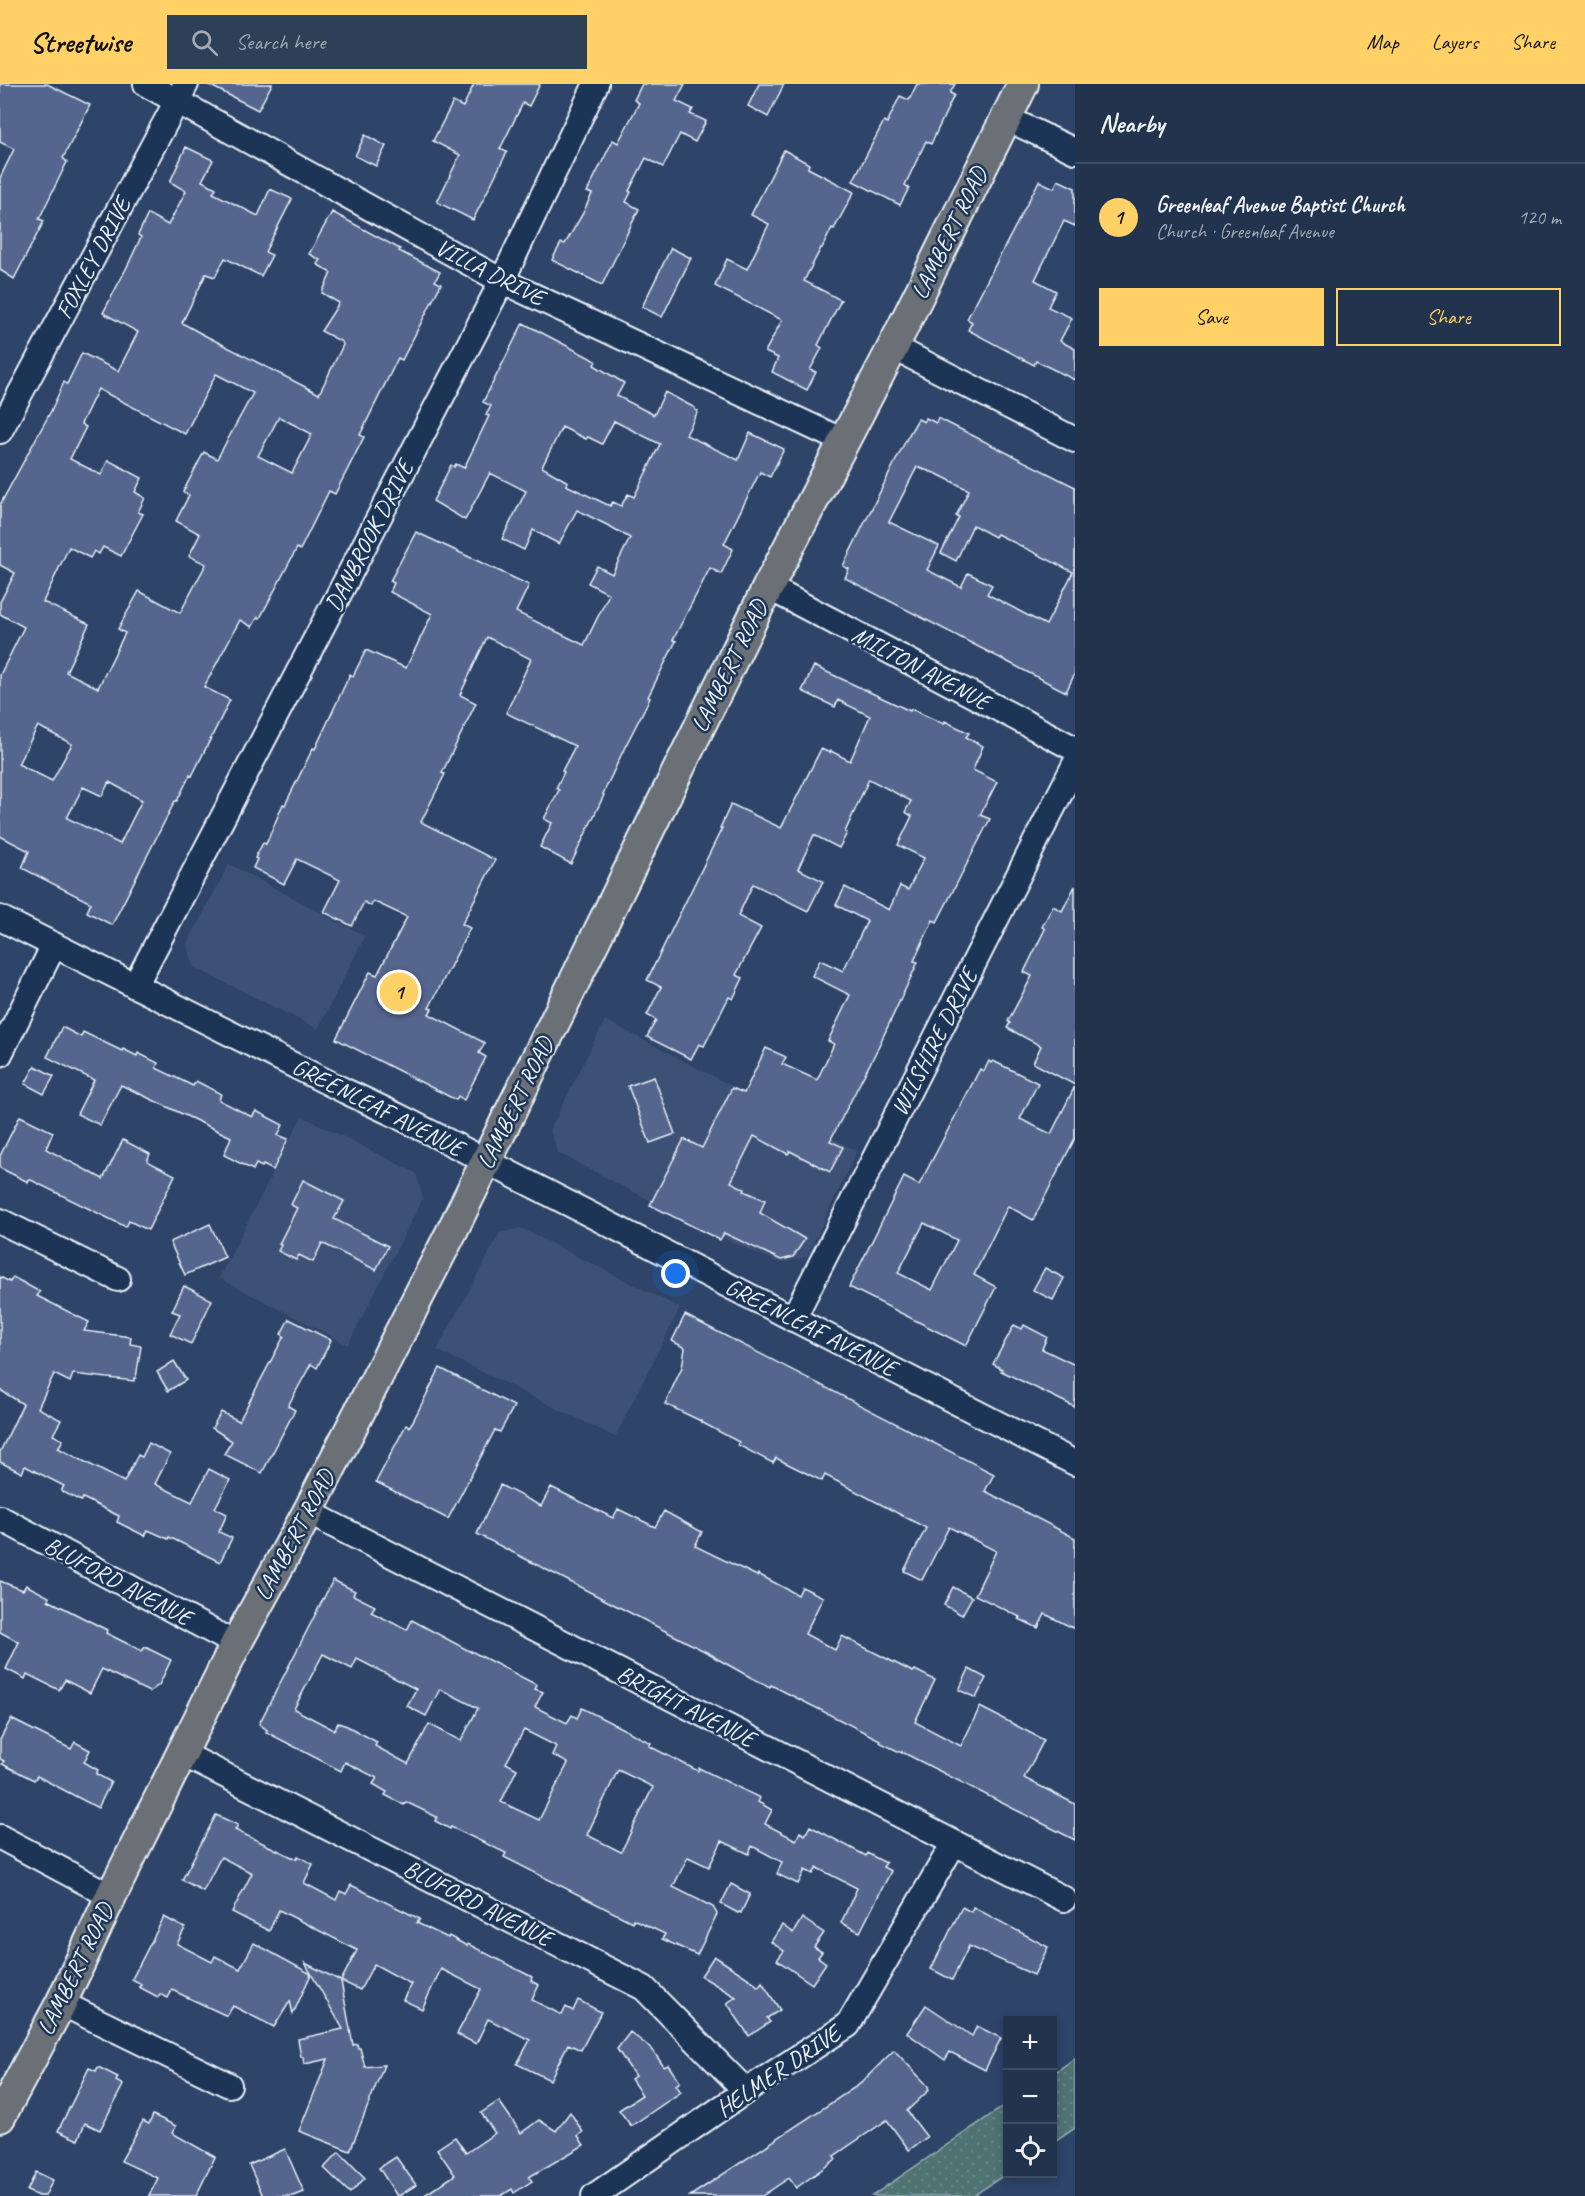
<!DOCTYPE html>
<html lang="en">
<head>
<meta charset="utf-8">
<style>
  body { margin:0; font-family:Caveat,sans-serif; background:#2e3f58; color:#f1f3f6 }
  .controls { position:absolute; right:18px; bottom:18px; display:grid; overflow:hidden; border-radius:0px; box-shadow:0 3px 9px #0003 }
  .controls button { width:54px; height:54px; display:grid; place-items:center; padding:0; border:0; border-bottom:2px solid #3f4e66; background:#22334e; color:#f1f3f6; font:30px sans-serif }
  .you { position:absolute; left:676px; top:1190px; width:21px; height:21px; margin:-15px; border:4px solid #fff; border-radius:50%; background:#1a73e8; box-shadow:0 0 0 9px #1a73e833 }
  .badge { display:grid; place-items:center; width:39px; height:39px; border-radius:50%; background:#ffd166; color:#111; font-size:20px; font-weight:700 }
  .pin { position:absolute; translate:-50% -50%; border:3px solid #fff; box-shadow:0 2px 6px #0006 }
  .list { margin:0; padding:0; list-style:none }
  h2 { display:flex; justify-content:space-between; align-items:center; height:78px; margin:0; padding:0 24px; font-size:26px }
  h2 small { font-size:20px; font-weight:400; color:#a2aab6 }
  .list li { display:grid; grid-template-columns:39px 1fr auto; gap:18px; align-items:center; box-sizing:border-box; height:108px; padding:0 24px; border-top:2px solid #3f4e66 }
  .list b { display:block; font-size:22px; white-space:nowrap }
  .list p { margin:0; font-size:20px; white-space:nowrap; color:#a2aab6 }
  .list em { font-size:20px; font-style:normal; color:#a2aab6 }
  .actions { display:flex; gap:12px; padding:18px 24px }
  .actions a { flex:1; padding:14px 0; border:2px solid #ffd166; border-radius:0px; text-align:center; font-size:21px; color:#ffd166 }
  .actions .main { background:#ffd166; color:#111 }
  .icon { flex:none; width:33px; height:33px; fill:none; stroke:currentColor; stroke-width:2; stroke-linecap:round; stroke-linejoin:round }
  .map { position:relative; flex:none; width:1075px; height:2112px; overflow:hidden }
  header { display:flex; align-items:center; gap:36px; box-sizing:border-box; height:84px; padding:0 30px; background:#ffd166; color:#111 }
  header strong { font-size:28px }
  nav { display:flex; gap:33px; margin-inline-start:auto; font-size:21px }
  .search { width:420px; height:54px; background:#2e3f58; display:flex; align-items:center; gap:15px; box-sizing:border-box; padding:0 21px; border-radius:0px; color:#a2aab6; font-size:22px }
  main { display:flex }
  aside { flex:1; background:#22334e }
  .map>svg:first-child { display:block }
  .built { fill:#3d5176 }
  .park { fill:url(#park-dots); stroke:#9cb2b5; stroke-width:1.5 }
  .building { fill:#55668e; stroke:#e8f1f8; stroke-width:1.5; fill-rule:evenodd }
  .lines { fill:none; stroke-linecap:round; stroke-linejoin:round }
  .minor-casing { stroke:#e8f1f8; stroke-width:28 }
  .major-casing { stroke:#e8f1f8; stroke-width:34 }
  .minor { stroke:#1d3557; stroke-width:24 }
  .major { stroke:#6a7074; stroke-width:30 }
  .labels { text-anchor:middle; stroke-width:5; stroke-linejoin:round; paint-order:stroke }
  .street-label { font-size:24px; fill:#e8f1f8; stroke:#1d3557 }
</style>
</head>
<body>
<header>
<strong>Streetwise</strong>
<div class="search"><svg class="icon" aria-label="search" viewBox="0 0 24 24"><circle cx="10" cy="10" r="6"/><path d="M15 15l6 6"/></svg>Search here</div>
<nav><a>Map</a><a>Layers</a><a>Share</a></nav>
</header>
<main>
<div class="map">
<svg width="1075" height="2112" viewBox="0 0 1075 2112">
  <defs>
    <pattern id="park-dots" width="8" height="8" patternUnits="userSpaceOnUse" patternTransform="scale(1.5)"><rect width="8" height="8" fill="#4f7272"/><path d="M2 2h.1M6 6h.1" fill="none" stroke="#688787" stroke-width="1.8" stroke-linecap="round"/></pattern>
  </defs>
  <rect width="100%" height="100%" fill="#2e4468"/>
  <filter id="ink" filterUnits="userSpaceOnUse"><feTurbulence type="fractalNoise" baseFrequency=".0167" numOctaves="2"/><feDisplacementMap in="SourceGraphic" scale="12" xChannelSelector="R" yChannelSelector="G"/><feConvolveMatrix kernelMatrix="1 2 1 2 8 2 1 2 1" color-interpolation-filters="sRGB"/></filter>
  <g filter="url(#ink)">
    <!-- built -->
    <g class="built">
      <polygon points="229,780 365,852 318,945 194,883 187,860"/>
      <polygon points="605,936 857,1067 807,1173 780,1179 727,1156 558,1069 550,1046"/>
      <polygon points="302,1032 416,1089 423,1114 348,1261 219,1194"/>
      <polygon points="521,1144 680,1224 615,1353 437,1266 500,1149"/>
    </g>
    <!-- park -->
    <g class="park">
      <polygon points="1075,1974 1075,2044 1053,2059 1053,1990"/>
      <polygon points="1007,2020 1007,2089 973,2112 872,2112"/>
    </g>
    <!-- building -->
    <g class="building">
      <polygon points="0,0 47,0 90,21 63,74 67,78 39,135 44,137 14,195 0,186 0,94 14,65 0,58"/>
      <polygon points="207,0 272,0 258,26"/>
      <polygon points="474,0 540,0 529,22 523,19 500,65 507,68 473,136 437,118 460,71 433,57 453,18 463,23"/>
      <polygon points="642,0 685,0 676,17 693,25 690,30 706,37 695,58 680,50 663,83 646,74 629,107 631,108 626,118 639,125 602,201 552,176 561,159 565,160 582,131 592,110 587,108 613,56 618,59 639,19 634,16"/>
      <polygon points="759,0 784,0 768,33 748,22"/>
      <polygon points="917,0 955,0 950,9 954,11 931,60 926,57 905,101 909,104 900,121 853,97 884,37 887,39 900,12 909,16"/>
      <polygon points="365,51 386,62 376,82 355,72"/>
      <path d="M 186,63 L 213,76 L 202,97 L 216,104 L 213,109 L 258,132 L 270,105 L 292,115 L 265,168 L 272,171 L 261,192 L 225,174 L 215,193 L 206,190 L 182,239 L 202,250 L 319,310 L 343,261 L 342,258 L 321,247 L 339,219 L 322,209 L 331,189 L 317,180 L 320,176 L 309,170 L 332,128 L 400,165 L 399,167 L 440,188 L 435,197 L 441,200 L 402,276 L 398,274 L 360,351 L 364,353 L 335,410 L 329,407 L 300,466 L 297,464 L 260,534 L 258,533 L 252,543 L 240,536 L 204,603 L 230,616 L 192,692 L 190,691 L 177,717 L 175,717 L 112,841 L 87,828 L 91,819 L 22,784 L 29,767 L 0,752 L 0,591 L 24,543 L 0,530 L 0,518 L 15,489 L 0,481 L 0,421 L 51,327 L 64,298 L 67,300 L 82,269 L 118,287 L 138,248 L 103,229 L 128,181 L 141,153 L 138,151 L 148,130 L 168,141 L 186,107 L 170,98 ZM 216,290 L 253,309 L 217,375 L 204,368 L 183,408 L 189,411 L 176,437 L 200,450 L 189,472 L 206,480 L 180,529 L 139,507 L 118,545 L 125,549 L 98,604 L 66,588 L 89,540 L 43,518 L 69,463 L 90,474 L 94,467 L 99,470 L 103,463 L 121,472 L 143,430 L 138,428 L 145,414 L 135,408 L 142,394 L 108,376 L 101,391 L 70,375 L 86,343 L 81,340 L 98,305 L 185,350 ZM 279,333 L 312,350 L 292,389 L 258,372 ZM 38,642 L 72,660 L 52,697 L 18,680 ZM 109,698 L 142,716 L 120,760 L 67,734 L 83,703 L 102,712 Z"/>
      <polygon points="784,66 809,80 808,84 854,108 834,145 832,144 822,164 821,164 804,197 841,216 818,261 822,264 810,286 816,288 807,306 772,288 778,274 765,268 782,236 715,202 727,175 747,185 769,140 751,131"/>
      <polygon points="1058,96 1075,104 1075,142 1064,137 1035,196 1056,207 1048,223 1072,234 1060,257 1075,265 1075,296 1036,277 1034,281 968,246 972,238 967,235 1039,97 1054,104"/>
      <polygon points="671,164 691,174 662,233 642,223"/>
      <path d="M 523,239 L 596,277 L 594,281 L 624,299 L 617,312 L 654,331 L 665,308 L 695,324 L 695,326 L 698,327 L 686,351 L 738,376 L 750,349 L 784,365 L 770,393 L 760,388 L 724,460 L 733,465 L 721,490 L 710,484 L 673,556 L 676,557 L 648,613 L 650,614 L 624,665 L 603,710 L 604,711 L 571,780 L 540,763 L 552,739 L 544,735 L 559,706 L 556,704 L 564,688 L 562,687 L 575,662 L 506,629 L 531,575 L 487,553 L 460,611 L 476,619 L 442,689 L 445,690 L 421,738 L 495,776 L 462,840 L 470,844 L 429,924 L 432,925 L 429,930 L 485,959 L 479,969 L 486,973 L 464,1016 L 458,1012 L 456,1016 L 336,955 L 370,888 L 377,891 L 407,833 L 373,817 L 371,822 L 364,818 L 352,842 L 324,828 L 340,796 L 297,775 L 284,800 L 253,784 L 257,775 L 255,774 L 263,759 L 266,760 L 283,720 L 285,721 L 313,664 L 315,665 L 350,590 L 353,592 L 366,566 L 406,584 L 432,530 L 390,508 L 394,499 L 390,497 L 416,448 L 529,501 L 516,528 L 584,561 L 609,510 L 588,499 L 597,482 L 612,490 L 630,454 L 611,443 L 577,426 L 559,460 L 533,446 L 524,466 L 502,455 L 526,407 L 490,389 L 465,436 L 433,417 L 451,381 L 454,383 L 456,380 L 464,384 L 489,332 L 486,331 L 491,322 L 483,318 ZM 614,337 L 660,360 L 634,413 L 628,410 L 621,422 L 613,418 L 610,422 L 566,401 L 568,398 L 542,383 L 562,343 L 586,355 L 588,353 L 602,360 Z"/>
      <path d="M 926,334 L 936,339 L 938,334 L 1075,403 L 1075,589 L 1066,608 L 845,494 L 849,485 L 843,482 L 907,354 L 918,335 L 924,338 ZM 917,383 L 937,390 L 969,406 L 956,432 L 959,433 L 941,469 L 956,477 L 973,441 L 995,453 L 997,450 L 1073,488 L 1046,541 L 987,510 L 992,501 L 968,489 L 961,503 L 927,486 L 939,462 L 889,438 Z"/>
      <polygon points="814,582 910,627 911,625 944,640 945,637 969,649 966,653 983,662 973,686 997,698 980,731 990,735 937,838 933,836 914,877 918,878 875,970 830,1057 843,1063 830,1088 790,1067 788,1070 754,1052 731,1098 745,1105 744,1107 765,1116 760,1129 805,1155 793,1173 781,1176 724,1149 720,1156 650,1121 684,1055 702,1064 732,1004 744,1009 766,964 786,973 782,980 817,996 834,960 828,957 850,911 812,892 820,876 843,887 867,837 836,821 845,803 889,826 900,802 908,806 924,774 898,761 912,732 905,728 911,717 869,695 845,748 847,749 839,764 814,751 798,785 823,797 808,827 753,800 738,832 761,844 736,891 743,894 733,915 729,913 704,962 699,960 691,975 647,953 656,936 647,931 661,903 647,896 722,744 720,744 731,720 781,744 821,665 830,669 831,667 850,677 870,632 838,616 835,623 802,607"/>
      <polygon points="1075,802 1075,1001 1033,979 1041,962 1007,944 1010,939 1008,937 1032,892 1024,888 1045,845 1042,843 1053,822 1062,827"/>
      <polygon points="62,943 81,953 83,948 122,967 123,965 137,972 138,969 158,979 156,984 193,1002 196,997 221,1010 219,1016 252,1033 256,1027 283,1041 278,1051 288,1055 273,1086 263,1081 262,1083 256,1080 253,1086 224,1071 231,1053 121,1001 100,1041 77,1030 94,996 47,973"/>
      <path d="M 989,977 L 991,979 L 993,977 L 1038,999 L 1020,1035 L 1051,1050 L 1075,1002 L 1075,1054 L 1033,1136 L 1008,1122 L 974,1191 L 996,1203 L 966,1262 L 849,1203 L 904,1093 L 919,1101 L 980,985 L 984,987 ZM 924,1139 L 957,1156 L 932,1206 L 898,1189 Z"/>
      <polygon points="35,982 54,992 44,1010 25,1000"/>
      <polygon points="654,993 675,1050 650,1059 628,1002"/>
      <polygon points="20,1032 53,1048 46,1065 103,1095 123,1056 150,1070 147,1077 175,1091 148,1146 129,1137 126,1143 29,1095 28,1098 0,1084 0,1072"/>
      <polygon points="303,1096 344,1117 334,1135 388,1162 376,1186 322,1159 313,1178 299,1171 296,1176 278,1167 281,1161 279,1160 297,1124 291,1121"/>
      <polygon points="210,1140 225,1173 185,1191 170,1158"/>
      <polygon points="1045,1184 1064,1194 1053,1216 1033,1206"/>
      <polygon points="0,1193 10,1198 13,1193 40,1208 37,1212 89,1238 84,1247 131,1253 130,1260 141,1262 136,1294 134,1294 134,1297 73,1290 70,1298 54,1290 38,1324 61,1336 53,1351 63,1356 58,1364 124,1398 138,1371 142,1373 149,1359 170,1370 155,1400 192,1418 209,1385 230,1396 215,1424 227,1430 219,1448 232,1454 220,1478 169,1453 168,1455 148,1446 145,1452 117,1438 119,1432 83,1414 81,1417 61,1407 64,1402 25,1382 22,1389 0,1378 0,1368 23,1320 0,1306"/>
      <polygon points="184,1202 212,1216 191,1260 170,1250 180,1230 172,1227"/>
      <polygon points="685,1231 994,1390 985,1407 1075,1454 1075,1545 1045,1530 1038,1544 1019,1535 1020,1533 975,1511 996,1467 949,1443 922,1496 904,1487 926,1444 825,1391 822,1397 776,1374 773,1379 738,1361 739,1358 701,1338 701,1337 665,1320 682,1283 685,1264 672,1257"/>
      <polygon points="289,1235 331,1256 317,1284 311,1280 288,1322 295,1326 262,1389 224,1370 232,1357 212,1344 221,1328 239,1337 284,1252 281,1250"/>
      <polygon points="1014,1241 1022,1245 1024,1241 1047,1253 1042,1265 1075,1281 1075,1323 1001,1287 1002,1285 993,1280"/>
      <polygon points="174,1277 186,1296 168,1307 157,1288"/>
      <polygon points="440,1284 514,1322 500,1348 495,1346 448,1435 376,1398 406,1341 409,1343 413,1337"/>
      <polygon points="500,1401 541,1422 551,1403 613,1434 618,1425 655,1443 664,1427 702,1448 695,1462 757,1492 758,1490 798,1511 802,1503 823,1513 805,1550 835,1566 842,1552 913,1588 915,1586 935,1596 915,1638 961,1662 980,1623 1044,1656 1024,1694 1075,1720 1075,1756 902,1668 902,1669 879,1658 880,1656 771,1601 770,1603 750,1593 714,1573 714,1572 477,1450"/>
      <path d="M 333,1496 L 355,1507 L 353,1511 L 375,1522 L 371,1528 L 407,1546 L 412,1536 L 471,1568 L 471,1567 L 537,1601 L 535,1605 L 543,1608 L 535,1623 L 567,1639 L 572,1631 L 577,1634 L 582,1624 L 651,1659 L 649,1662 L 698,1687 L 699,1684 L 760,1714 L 758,1718 L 772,1726 L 765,1740 L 796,1756 L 800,1748 L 805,1751 L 810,1742 L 866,1772 L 867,1769 L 886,1779 L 883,1783 L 891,1787 L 860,1848 L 841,1839 L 857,1804 L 817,1784 L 813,1790 L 805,1786 L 798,1800 L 777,1790 L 782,1778 L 752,1762 L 749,1770 L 722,1757 L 709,1783 L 688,1773 L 673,1803 L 713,1823 L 717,1830 L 697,1871 L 662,1855 L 665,1850 L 633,1835 L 632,1838 L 504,1773 L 506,1769 L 451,1743 L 450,1745 L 435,1737 L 437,1733 L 406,1718 L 404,1721 L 385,1711 L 387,1708 L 373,1700 L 377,1694 L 345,1678 L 341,1687 L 266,1648 L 267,1646 L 259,1640 ZM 323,1570 L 352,1585 L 357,1575 L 416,1605 L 407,1622 L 426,1632 L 440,1605 L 478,1624 L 461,1657 L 429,1640 L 408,1680 L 375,1662 L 377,1658 L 347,1642 L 338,1639 L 334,1646 L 294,1625 ZM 524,1646 L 556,1662 L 552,1671 L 568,1679 L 539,1736 L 501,1718 L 517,1685 L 506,1679 ZM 618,1686 L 653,1703 L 621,1768 L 587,1751 Z"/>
      <polygon points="0,1497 23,1506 26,1501 49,1513 48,1516 107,1546 106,1549 142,1567 145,1563 171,1576 159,1601 149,1608 102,1585 90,1609 65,1596 59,1606 27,1590 25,1595 6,1585 19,1558 0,1548"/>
      <polygon points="953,1503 972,1513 962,1531 944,1521"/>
      <polygon points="969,1585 986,1594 976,1614 959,1606"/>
      <polygon points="11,1635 71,1665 75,1658 90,1666 84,1678 98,1686 96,1690 111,1698 98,1724 37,1692 34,1696 2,1680 4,1677 0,1675 0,1656"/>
      <polygon points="216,1731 238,1741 235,1746 296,1775 298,1772 313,1780 304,1799 336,1816 340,1807 346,1810 351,1801 420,1835 417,1839 448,1854 449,1852 467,1862 468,1860 532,1893 531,1897 539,1901 532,1916 562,1931 566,1923 573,1927 578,1916 601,1928 581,1966 568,1960 550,1996 517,1980 530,1956 488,1935 476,1960 457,1950 481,1905 441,1885 422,1925 403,1916 411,1900 374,1880 360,1906 341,1897 357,1866 279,1826 269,1847 232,1828 252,1789 221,1773 203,1807 182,1796"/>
      <polygon points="731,1800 750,1810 741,1829 739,1828 738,1829 721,1820"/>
      <polygon points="962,1823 971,1828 973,1823 1048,1863 1034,1891 969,1862 952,1896 931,1885"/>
      <polygon points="164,1833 185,1844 177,1860 212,1878 215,1872 240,1885 254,1859 311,1890 293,1930 290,1917 274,1943 233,1922 227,1932 172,1906 168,1914 160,1910 158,1913 139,1903 141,1900 132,1895"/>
      <polygon points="802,1834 824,1849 814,1863 822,1868 818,1873 826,1879 812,1900 777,1876 784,1867 771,1858 782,1841 793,1849"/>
      <polygon points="714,1872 754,1898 758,1903 762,1898 780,1926 767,1934 770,1938 749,1952 727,1919 736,1913 701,1892"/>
      <polygon points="305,1879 341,1897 353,1961 357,1960 358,1964 360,1964 365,1983 384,1981 350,2067 299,2047 328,1975 304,1980 303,1973 301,1973 298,1955 343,1945"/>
      <polygon points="926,1921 972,1952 977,1942 1001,1954 985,1986 950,1968 945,1976 907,1949"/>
      <polygon points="630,1948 652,1965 664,1983 668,1981 680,1998 676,2001 681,2008 631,2042 619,2026 642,2011 631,1995 635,1992 617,1965"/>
      <polygon points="894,1966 928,2002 929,2006 907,2027 927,2053 909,2066 887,2036 834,2072 836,2075 796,2104 789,2094 762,2112 690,2112 860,2000"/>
      <polygon points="98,1983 118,1993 116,1997 123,2001 100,2046 85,2039 78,2056 58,2047 89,1984 96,1987"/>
      <polygon points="499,2017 521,2049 539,2036 556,2047 570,2028 583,2048 578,2052 584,2061 529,2093 532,2097 514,2109 512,2105 501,2112 423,2112 455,2091 437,2065 455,2053 466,2069 495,2049 481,2029"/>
      <polygon points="153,2031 176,2042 172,2049 215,2073 196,2112 149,2112 158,2094 121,2077 143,2037 149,2040"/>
      <polygon points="285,2065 304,2108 294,2112 263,2112 249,2081"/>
      <polygon points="339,2068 365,2094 350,2109 324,2084"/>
      <polygon points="396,2073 416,2101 399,2112 397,2112 379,2084"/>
      <polygon points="36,2088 53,2096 45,2112 38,2112 27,2107"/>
    </g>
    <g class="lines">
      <defs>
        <g id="minor">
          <polyline points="146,0 502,197 843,357"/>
          <polyline points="1006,34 1075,67"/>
          <polyline points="893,263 1075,356"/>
          <polyline points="0,347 186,0"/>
          <polyline points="768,503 1075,665"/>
          <polyline points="0,834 345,1007 398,1032 1075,1379"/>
          <polyline points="135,902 502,197 596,0"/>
          <polyline points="0,970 54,861"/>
          <polyline points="0,1137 118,1195"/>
          <polyline points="793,1235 1075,680"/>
          <polyline points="308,1428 1064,1815"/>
          <polyline points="0,1434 236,1560"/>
          <polyline points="181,1669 644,1904 746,2007"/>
          <polyline points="0,1753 111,1812"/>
          <polyline points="61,1919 229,2001"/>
          <polyline points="594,2112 746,2007 848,1941 954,1759"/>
        </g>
        <polyline id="major" points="0,2033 61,1919 111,1812 236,1560 308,1428 451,1149 768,503 893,263 1023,0"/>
      </defs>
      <!-- minor casing -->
      <use href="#minor" class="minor-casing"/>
      <!-- major casing -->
      <use href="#major" class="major-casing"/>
      <!-- minor -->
      <use href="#minor" class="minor"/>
      <!-- major -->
      <use href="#major" class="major"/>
    </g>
  </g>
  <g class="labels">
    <!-- street labels -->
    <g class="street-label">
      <text transform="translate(949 149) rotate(-64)" y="8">LAMBERT ROAD</text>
      <text transform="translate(93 174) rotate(-62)" y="8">FOXLEY DRIVE</text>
      <text transform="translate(490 188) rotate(27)" y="8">VILLA DRIVE</text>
      <text transform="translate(369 452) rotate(-63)" y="8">DANBROOK DRIVE</text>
      <text transform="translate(729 582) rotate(-64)" y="8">LAMBERT ROAD</text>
      <text transform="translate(921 584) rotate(28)" y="8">MILTON AVENUE</text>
      <text transform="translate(934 958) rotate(-63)" y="8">WILSHIRE DRIVE</text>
      <text transform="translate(515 1019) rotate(-64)" y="8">LAMBERT ROAD</text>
      <text transform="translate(378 1023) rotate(27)" y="8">GREENLEAF AVENUE</text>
      <text transform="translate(811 1243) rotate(27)" y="8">GREENLEAF AVENUE</text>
      <text transform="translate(294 1451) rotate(-62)" y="8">LAMBERT ROAD</text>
      <text transform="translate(118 1497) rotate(28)" y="8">BLUFORD AVENUE</text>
      <text transform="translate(686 1622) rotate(27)" y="8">BRIGHT AVENUE</text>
      <text transform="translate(478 1819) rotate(27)" y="8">BLUFORD AVENUE</text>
      <text transform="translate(75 1885) rotate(-64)" y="8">LAMBERT ROAD</text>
      <text transform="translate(778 1987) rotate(-34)" y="8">HELMER DRIVE</text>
    </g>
  </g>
</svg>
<div class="controls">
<button>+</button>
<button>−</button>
<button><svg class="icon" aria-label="locate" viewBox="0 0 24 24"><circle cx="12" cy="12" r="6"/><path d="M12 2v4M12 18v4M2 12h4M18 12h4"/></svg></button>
</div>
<div class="you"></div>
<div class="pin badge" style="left:399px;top:908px">1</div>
</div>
<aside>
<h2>Nearby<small></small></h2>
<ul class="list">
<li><span class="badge">1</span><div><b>Greenleaf Avenue Baptist Church</b><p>Church · Greenleaf Avenue</p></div><em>120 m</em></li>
</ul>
<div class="actions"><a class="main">Save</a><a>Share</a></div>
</aside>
</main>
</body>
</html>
